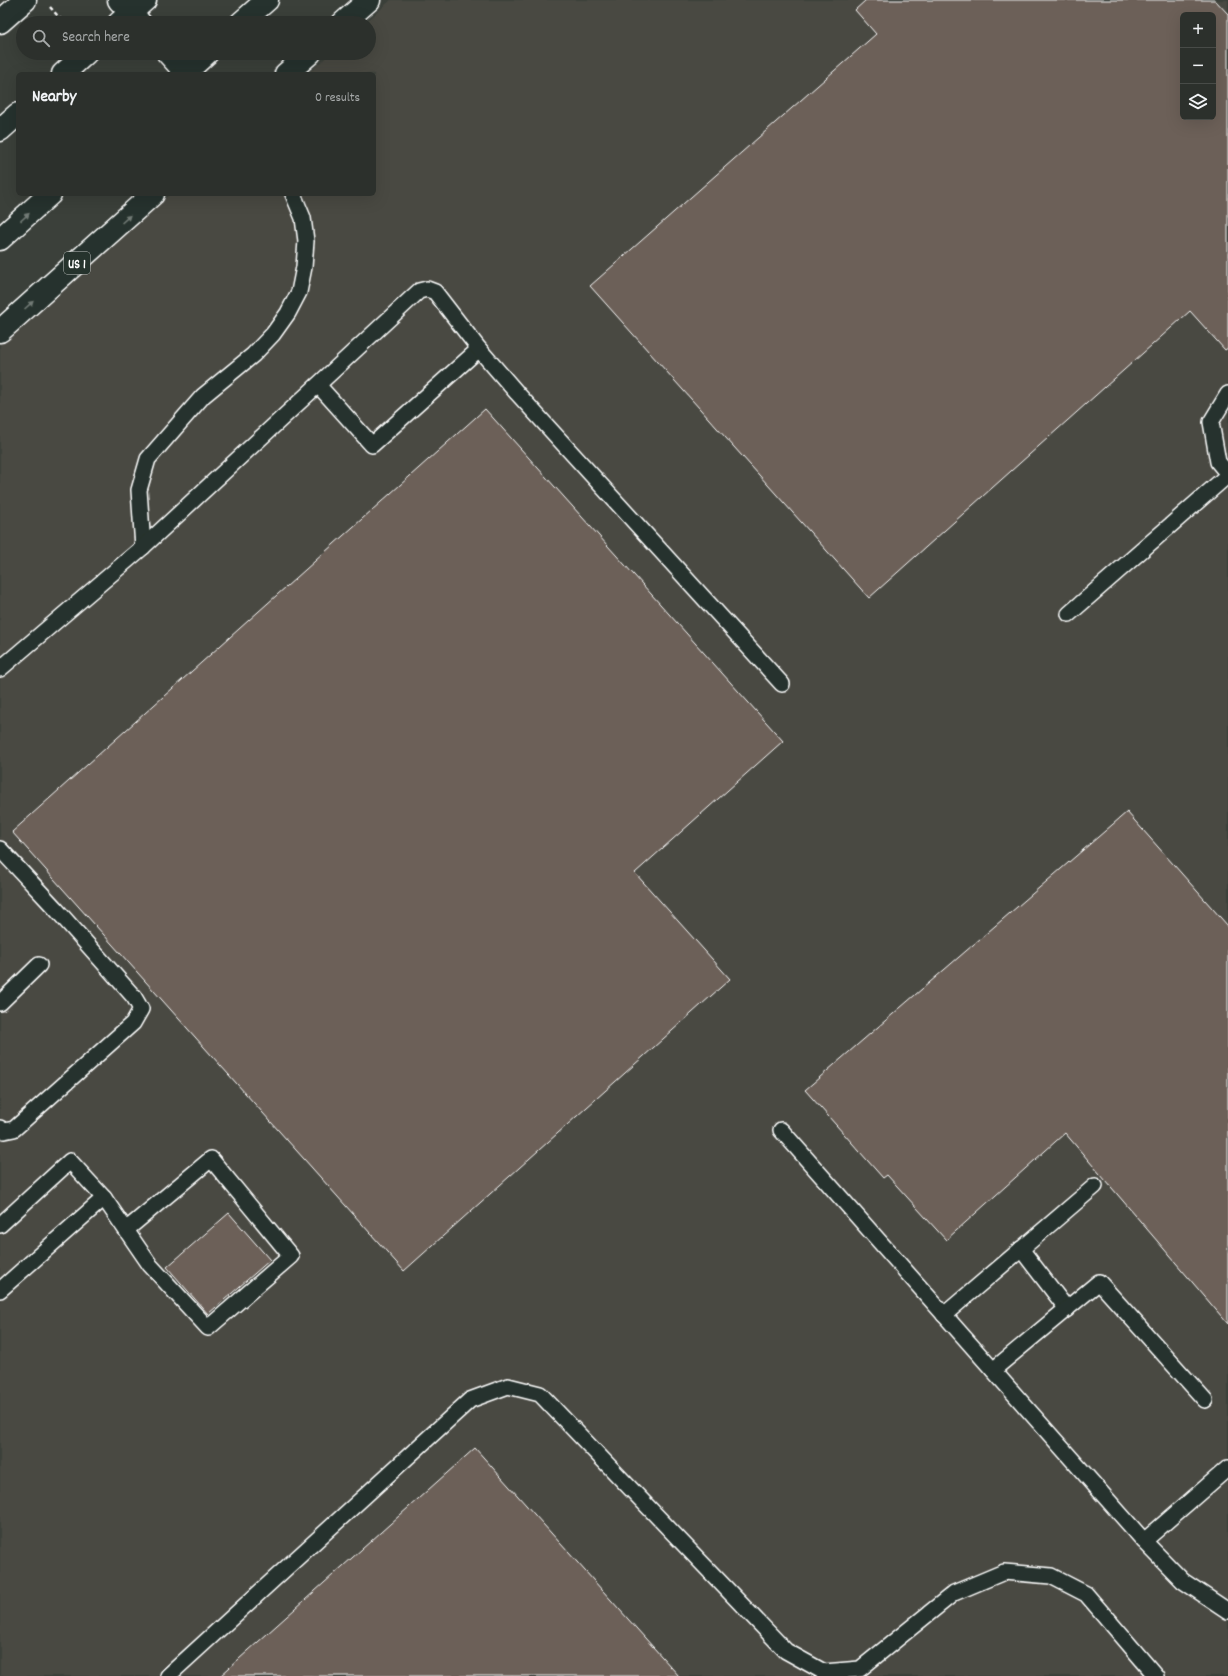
<!DOCTYPE html>
<html lang="en">
<head>
<meta charset="utf-8">
<style>
  body { margin:0; font-family:Dekko,sans-serif; background:#343834; color:#f1f3f6 }
  .controls { position:absolute; right:12px; top:12px; display:grid; overflow:hidden; border-radius:6px; box-shadow:0 4px 16px #0002 }
  .controls button { width:36px; height:36px; display:grid; place-items:center; padding:0; border:0; border-bottom:1px solid #484b48; background:#2c302c; color:#f1f3f6; font:20px sans-serif }
  .list { margin:0; padding:0; list-style:none }
  h2 { display:flex; justify-content:space-between; align-items:center; height:52px; margin:0; padding:0 16px; font-size:17px }
  h2 small { font-size:13px; font-weight:400; color:#a6a9a9 }
  .icon { flex:none; width:22px; height:22px; fill:none; stroke:currentColor; stroke-width:2; stroke-linecap:round; stroke-linejoin:round }
  .map { position:relative; flex:none; width:1228px; height:1676px; overflow:hidden }
  .search { position:absolute; background:#2c302c; box-shadow:0 4px 16px #0002; left:16px; top:16px; width:360px; height:44px; display:flex; align-items:center; gap:10px; box-sizing:border-box; padding:0 14px; border-radius:22px; color:#a6a9a9; font-size:15px }
  .panel { position:absolute; background:#2c302c; box-shadow:0 4px 16px #0002; left:16px; top:72px; width:360px; height:124px; border-radius:6px }
  .map>svg:first-child { display:block }
  .built { fill:#4a4a43; fill-rule:evenodd }
  .building { fill:#6c6058; stroke:#fff; fill-rule:evenodd }
  .lines { fill:none; stroke-linecap:round; stroke-linejoin:round }
  .lane-casing { stroke:#fff; stroke-width:18 }
  .secondary-casing { stroke:#fff; stroke-width:25 }
  .highway-casing { stroke:#fff; stroke-width:25 }
  .path { stroke:#fff; stroke-width:2.5; stroke-dasharray:4 3; stroke-linecap:butt }
  .lane { stroke:#26332d; stroke-width:15 }
  .secondary { stroke:#26332d; stroke-width:22 }
  .highway { stroke:#26332d; stroke-width:22 }
  .oneway { fill:#727a76 }
  .labels { text-anchor:middle; stroke-width:3; stroke-linejoin:round; paint-order:stroke }
  .shield { fill:#26332d; stroke:#bec2c0; stroke-width:1 }
  .shield-label { font-size:13px; font-weight:bold; fill:#fff }
</style>
</head>
<body>
<div class="map">
<svg width="1228" height="1676" viewBox="0 0 1228 1676">
  <rect width="100%" height="100%" fill="#3b403a"/>
  <filter id="ink" filterUnits="userSpaceOnUse"><feTurbulence type="fractalNoise" baseFrequency=".025" numOctaves="2"/><feDisplacementMap in="SourceGraphic" scale="8" xChannelSelector="R" yChannelSelector="G"/><feConvolveMatrix kernelMatrix="1 2 1 2 8 2 1 2 1" color-interpolation-filters="sRGB"/></filter>
  <g filter="url(#ink)">
    <!-- built -->
    <path class="built" d="M 391,0 L 1228,0 L 1228,1676 L 0,1676 L 0,343 L 170,194 L 374,194 L 374,74 L 307,74 L 331,53 L 369,53 L 369,23 L 365,23 ZM 1183,15 L 1213,15 L 1213,117 L 1183,117 Z"/>
    <!-- building -->
    <g class="building">
      <path d="M 866,0 L 1215,0 L 1228,14 L 1228,348 L 1225,350 L 1190,311 L 869,598 L 590,286 L 876,34 L 855,10 ZM 1183,15 L 1213,15 L 1213,117 L 1183,117 Z"/>
      <polygon points="485,409 783,741 635,873 730,979 404,1271 12,832"/>
      <polygon points="1127,812 1228,926 1228,1324 1065,1133 946,1240 887,1175 883,1178 805,1090"/>
      <polygon points="229,1213 270,1260 208,1314 167,1267"/>
      <polygon points="475,1448 679,1676 220,1676"/>
    </g>
    <g class="lines">
      <defs>
        <g id="lane">
          <polyline points="318,385 372,445 479,349"/>
          <polyline points="1228,394 1211,422 1218,462 1228,474"/>
          <polyline points="143,547 139,490 148,459 203,396 253,355 273,334 288,313 299,292 304,267 306,241 303,218 293,194"/>
          <polyline points="1069,614 1228,475"/>
          <polyline points="0,669 143,547 419,291 427,289 435,292 479,349 517,393 782,684"/>
          <polyline points="0,849 55,908 134,997 141,1009 133,1023 14,1129 4,1131 0,1128"/>
          <polyline points="0,1003 39,965"/>
          <polyline points="781,1130 1144,1541"/>
          <polyline points="0,1225 70,1161 104,1198 150,1265 208,1328 291,1256 211,1159 126,1230"/>
          <polyline points="1021,1249 1067,1309"/>
          <polyline points="0,1290 104,1198"/>
          <polyline points="944,1315 1095,1186"/>
          <polyline points="993,1370 1099,1282 1205,1400"/>
          <polyline points="1228,1468 1144,1541 1183,1581 1228,1611"/>
          <polyline points="168,1676 470,1400 508,1386 540,1394 786,1651 824,1672 860,1669 954,1593 1004,1572 1051,1576 1086,1594 1156,1676"/>
        </g>
        <g id="secondary">
          <polyline points="119,0 140,23"/>
          <polyline points="168,53 187,74"/>
        </g>
        <g id="highway">
          <polyline points="0,22 25,0"/>
          <polyline points="119,23 145,0"/>
          <polyline points="241,23 267,0"/>
          <polyline points="343,23 369,0"/>
          <polyline points="63,74 86,53"/>
          <polyline points="184,74 207,53"/>
          <polyline points="286,74 310,53"/>
          <polyline points="0,130 18,114"/>
          <polyline points="0,239 50,194"/>
          <polyline points="0,331 153,194"/>
        </g>
      </defs>
      <!-- lane casing -->
      <use href="#lane" class="lane-casing"/>
      <!-- secondary casing -->
      <use href="#secondary" class="secondary-casing"/>
      <!-- highway casing -->
      <use href="#highway" class="highway-casing"/>
      <!-- path -->
      <polyline class="path" points="50,7 64,23"/>
      <!-- lane -->
      <use href="#lane" class="lane"/>
      <!-- secondary -->
      <use href="#secondary" class="secondary"/>
      <!-- highway -->
      <use href="#highway" class="highway"/>
    </g>
    <!-- one-way arrows -->
    <defs><path id="oneway-solid" d="M-6-.8H1V-3.2L6.5 0L1 3.2V.8H-6Z"/></defs>
    <g class="oneway">
      <use href="#oneway-solid" transform="translate(25 217) rotate(-42)"/>
      <use href="#oneway-solid" transform="translate(126 219) rotate(-42)"/>
      <use href="#oneway-solid" transform="translate(29 305) rotate(-42)"/>
    </g>
  </g>
  <g class="labels">
    <!-- shield labels -->
    <rect class="shield" x="64" y="252" width="26" height="22" rx="3"/>
    <g class="shield-label">
      <text x="77" y="268">US 1</text>
    </g>
  </g>
</svg>
<div class="controls">
<button>+</button>
<button>−</button>
<button><svg class="icon" aria-label="layers" viewBox="0 0 24 24"><path d="M12 4l9 5-9 5-9-5zM3 14l9 5 9-5"/></svg></button>
</div>
<div class="search"><svg class="icon" aria-label="search" viewBox="0 0 24 24"><circle cx="10" cy="10" r="6"/><path d="M15 15l6 6"/></svg>Search here</div>
<section class="panel">
<h2>Nearby<small>0 results</small></h2>
<ul class="list">
</ul>
</section>
</div>
</body>
</html>
